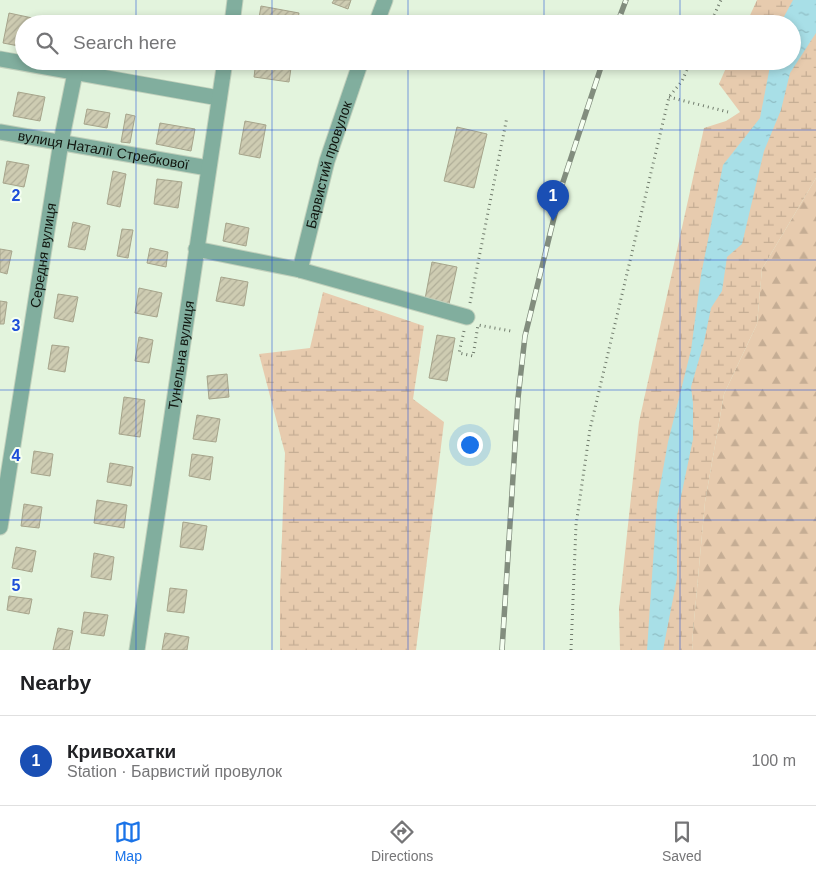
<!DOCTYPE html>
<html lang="en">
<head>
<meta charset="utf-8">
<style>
  body { margin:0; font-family:Arial,sans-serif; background:#f6f6f6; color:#202124 }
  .you { position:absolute; left:469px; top:444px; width:18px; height:18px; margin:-12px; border:4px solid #fff; border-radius:50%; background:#1a73e8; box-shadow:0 0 0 8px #1a73e833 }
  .badge { display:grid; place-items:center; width:32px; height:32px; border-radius:50%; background:#1a73e8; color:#fff; font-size:16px; font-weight:700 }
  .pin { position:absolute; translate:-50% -41px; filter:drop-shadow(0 1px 2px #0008) }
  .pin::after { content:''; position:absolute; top:26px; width:18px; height:15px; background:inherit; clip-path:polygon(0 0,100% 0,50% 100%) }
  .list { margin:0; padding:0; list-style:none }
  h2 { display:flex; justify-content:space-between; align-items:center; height:65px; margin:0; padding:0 20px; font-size:21px }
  h2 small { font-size:16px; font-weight:400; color:#757577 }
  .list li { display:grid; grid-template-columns:32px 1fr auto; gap:15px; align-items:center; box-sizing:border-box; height:90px; padding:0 20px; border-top:1px solid #e0e0e0 }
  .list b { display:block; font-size:19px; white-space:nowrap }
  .list p { margin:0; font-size:16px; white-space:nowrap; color:#757577 }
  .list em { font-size:16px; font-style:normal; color:#757577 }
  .icon { flex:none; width:28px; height:28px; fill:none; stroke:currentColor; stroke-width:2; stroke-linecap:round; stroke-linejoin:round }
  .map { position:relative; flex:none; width:816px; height:650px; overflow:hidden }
  .search { position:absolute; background:#fff; box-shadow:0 2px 8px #0003; left:15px; right:15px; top:15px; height:55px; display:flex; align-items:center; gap:12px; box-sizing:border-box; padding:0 18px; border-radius:28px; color:#757577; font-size:19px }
  .sheet { height:155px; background:#fff }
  nav { display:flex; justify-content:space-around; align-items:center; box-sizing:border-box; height:70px; border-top:1px solid #e0e0e0; background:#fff; font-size:14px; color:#757577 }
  nav a { display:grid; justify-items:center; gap:2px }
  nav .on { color:#1a73e8 }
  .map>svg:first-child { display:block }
  .forest { fill:url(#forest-firs) }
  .wetland { fill:url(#wetland-marsh) }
  .water { fill:url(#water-ripples) }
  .building { fill:url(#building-hatch); stroke:#a6a48b }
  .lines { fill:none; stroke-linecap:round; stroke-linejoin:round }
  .minor-casing { stroke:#c1d0bc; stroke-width:17 }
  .path { stroke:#707b6c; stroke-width:3; stroke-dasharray:1 4; stroke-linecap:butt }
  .minor { stroke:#81ae9e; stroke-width:15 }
  .rail-casing { stroke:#828d7e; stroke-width:5.5 }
  .rail { stroke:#f5fff1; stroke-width:4; stroke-dasharray:11; stroke-linecap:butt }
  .grid { fill:none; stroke:#1d4ed8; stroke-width:1; stroke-opacity:0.55 }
  .labels { text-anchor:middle; stroke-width:4; stroke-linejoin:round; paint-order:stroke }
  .street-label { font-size:14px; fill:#10150e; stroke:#f5fff1 }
  .grid-label { font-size:16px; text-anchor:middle; font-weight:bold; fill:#1d4ed8; stroke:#f5fff1; stroke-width:4; stroke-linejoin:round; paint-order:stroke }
</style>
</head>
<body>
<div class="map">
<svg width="816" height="650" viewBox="0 0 816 650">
  <defs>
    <pattern id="forest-firs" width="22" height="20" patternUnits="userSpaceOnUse" patternTransform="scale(1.25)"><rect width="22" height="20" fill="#e7cbae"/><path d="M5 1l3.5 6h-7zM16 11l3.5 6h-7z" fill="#c5ad94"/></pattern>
    <pattern id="wetland-marsh" width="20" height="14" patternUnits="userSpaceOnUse" patternTransform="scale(1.25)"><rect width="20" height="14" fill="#e7cbae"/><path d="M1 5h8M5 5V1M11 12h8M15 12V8" fill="none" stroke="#c5ad94"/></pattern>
    <pattern id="water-ripples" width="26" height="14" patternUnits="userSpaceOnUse" patternTransform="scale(1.25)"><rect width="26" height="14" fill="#a8dfe7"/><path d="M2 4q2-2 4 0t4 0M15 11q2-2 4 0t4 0" fill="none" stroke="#90bec5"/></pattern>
    <pattern id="building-hatch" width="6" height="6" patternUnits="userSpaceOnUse" patternTransform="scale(1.25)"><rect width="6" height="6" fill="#ceccb2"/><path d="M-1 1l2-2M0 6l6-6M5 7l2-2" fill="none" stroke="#b0ae98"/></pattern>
  </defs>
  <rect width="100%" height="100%" fill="#e3f4dd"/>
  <!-- forest -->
  <polygon class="forest" points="816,178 816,650 693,650 692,643 705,502 724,394 757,324 762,269"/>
  <!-- wetland -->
  <g class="wetland">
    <polygon points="757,0 816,0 816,178 762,269 757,324 724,394 705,502 692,643 693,650 620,650 619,609 639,422 704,128 726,121 740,112 719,84 729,61 792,61 792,24 746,24"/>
    <polygon points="323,292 424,326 413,399 444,422 416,650 280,650 280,591 285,453 259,354 310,348"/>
  </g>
  <!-- water -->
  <polygon class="water" points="793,0 816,0 816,33 790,73 781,110 764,151 742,244 727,257 722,291 711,308 704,342 691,387 693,403 693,439 677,516 677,578 663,650 647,650 657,503 668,442 691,350 701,275 723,165 760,118 771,61 792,61 792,24 780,24"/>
  <!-- building -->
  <g class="building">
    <polygon points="334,0 351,0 348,9 332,3"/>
    <polygon points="261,6 299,13 297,24 258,24"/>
    <polygon points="9,13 37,19 36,24 24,24 24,47 3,43"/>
    <polygon points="256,61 292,61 289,82 254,77"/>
    <polygon points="18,92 45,97 40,121 13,116"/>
    <polygon points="87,109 110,113 107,128 84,124"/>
    <polygon points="126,114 135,116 130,143 121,142"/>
    <polygon points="245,121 266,125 260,158 239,154"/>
    <polygon points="160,123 195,129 191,151 156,144"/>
    <polygon points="457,127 487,134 474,188 444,181"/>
    <polygon points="7,161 29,165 24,187 3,183"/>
    <polygon points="113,171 126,174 120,207 107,204"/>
    <polygon points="157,179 182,182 178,208 154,204"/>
    <polygon points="73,222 90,226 85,250 68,247"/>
    <polygon points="226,223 249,228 246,246 223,241"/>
    <polygon points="122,229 133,230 128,258 117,256"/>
    <polygon points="150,248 168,252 166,267 147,263"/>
    <polygon points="0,249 12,251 7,274 0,272"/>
    <polygon points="432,262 457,267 449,304 425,299"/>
    <polygon points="221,277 248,282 244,306 216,301"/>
    <polygon points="139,288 162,293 157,317 135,313"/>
    <polygon points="58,294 78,297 73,322 54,318"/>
    <polygon points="0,301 7,302 4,324 0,324"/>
    <polygon points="437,335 455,338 447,381 429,378"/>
    <polygon points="139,337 153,340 149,363 135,361"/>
    <polygon points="52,345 69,347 65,372 48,369"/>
    <polygon points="227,374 229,397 209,399 207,376"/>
    <polygon points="124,397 145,400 140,437 119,434"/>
    <polygon points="197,415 220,419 216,442 193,439"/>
    <polygon points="34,451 53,454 50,476 31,473"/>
    <polygon points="192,454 213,457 210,480 189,476"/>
    <polygon points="110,463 133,467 131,486 107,482"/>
    <polygon points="97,500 127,505 124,528 94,523"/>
    <polygon points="24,504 42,507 39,528 21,526"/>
    <polygon points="183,522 207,526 203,550 180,547"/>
    <polygon points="16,547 36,551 32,572 12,568"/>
    <polygon points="94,553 114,557 111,580 91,577"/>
    <polygon points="170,588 187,590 184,613 167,611"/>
    <polygon points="9,596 32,599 29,614 7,610"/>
    <polygon points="84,612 108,615 104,636 81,633"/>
    <polygon points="58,628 73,631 69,650 53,650"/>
    <polygon points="165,633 189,637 187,650 162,650"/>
  </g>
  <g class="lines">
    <defs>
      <g id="minor">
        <polyline points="232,24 235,0"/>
        <polyline points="376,24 385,0"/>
        <polyline points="0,59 219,98"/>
        <path id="s1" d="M 0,132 L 208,168"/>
        <polyline points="196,249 300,270 467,317"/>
        <path id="s2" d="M 300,270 L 327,161 L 361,61"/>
        <path id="s3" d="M 0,527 L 61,142 L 75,73"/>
        <path id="s4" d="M 137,650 L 225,61"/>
      </g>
    </defs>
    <!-- minor casing -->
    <use href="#minor" class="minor-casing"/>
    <!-- path -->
    <g class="path">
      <polyline points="710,24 721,0"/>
      <polyline points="669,97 728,112"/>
      <polyline points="470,303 507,117"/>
      <polyline points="464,331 459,353 473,356 478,325 511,331"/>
      <polyline points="571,650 576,525 590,429 669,97 682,81 691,61"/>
    </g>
    <!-- minor -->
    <use href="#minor" class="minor"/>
    <defs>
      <g id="rail">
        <polyline points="617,24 626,0"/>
        <polyline points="502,650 518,398 525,336 562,185 603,61"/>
      </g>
    </defs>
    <!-- rail casing -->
    <use href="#rail" class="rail-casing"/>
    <!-- rail -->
    <use href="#rail" class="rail"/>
  </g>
  <!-- grid -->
  <path class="grid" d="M 136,0 L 136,24M 272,0 L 272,24M 408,0 L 408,24M 544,0 L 544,24M 680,0 L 680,24M 136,61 L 136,650M 272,61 L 272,650M 408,61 L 408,650M 544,61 L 544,650M 680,61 L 680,650M 0,130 L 816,130M 0,260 L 816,260M 0,390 L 816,390M 0,520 L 816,520"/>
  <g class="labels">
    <!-- street labels -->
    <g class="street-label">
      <text dy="5" stroke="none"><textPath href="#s1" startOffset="105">вулиця Наталії Стребкової</textPath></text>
      <text dy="5" stroke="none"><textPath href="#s2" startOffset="109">Барвистий провулок</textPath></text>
      <text dy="5" stroke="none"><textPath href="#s3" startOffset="275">Середня вулиця</textPath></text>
      <text dy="5" stroke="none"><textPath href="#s4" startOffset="298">Тунельна вулиця</textPath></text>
    </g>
  </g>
  <g class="grid-label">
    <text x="16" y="201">2</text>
    <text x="16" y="331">3</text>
    <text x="16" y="461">4</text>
    <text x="16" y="591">5</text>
  </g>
</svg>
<div class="you"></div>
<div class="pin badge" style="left:553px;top:221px;background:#1a4fb4">1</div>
<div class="search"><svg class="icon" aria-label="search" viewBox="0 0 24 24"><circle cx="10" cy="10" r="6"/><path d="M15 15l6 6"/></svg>Search here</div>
</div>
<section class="sheet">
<h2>Nearby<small></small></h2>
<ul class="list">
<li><span class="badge" style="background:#1a4fb4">1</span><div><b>Кривохатки</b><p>Station · Барвистий провулок</p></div><em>100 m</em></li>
</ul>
</section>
<nav>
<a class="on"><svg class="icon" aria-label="map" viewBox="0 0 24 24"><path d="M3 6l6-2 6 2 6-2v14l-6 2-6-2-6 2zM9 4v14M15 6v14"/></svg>Map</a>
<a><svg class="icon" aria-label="directions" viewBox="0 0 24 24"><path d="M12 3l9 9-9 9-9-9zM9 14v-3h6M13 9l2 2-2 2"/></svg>Directions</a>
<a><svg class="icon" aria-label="saved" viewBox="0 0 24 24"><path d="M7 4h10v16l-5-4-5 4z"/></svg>Saved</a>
</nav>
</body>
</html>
